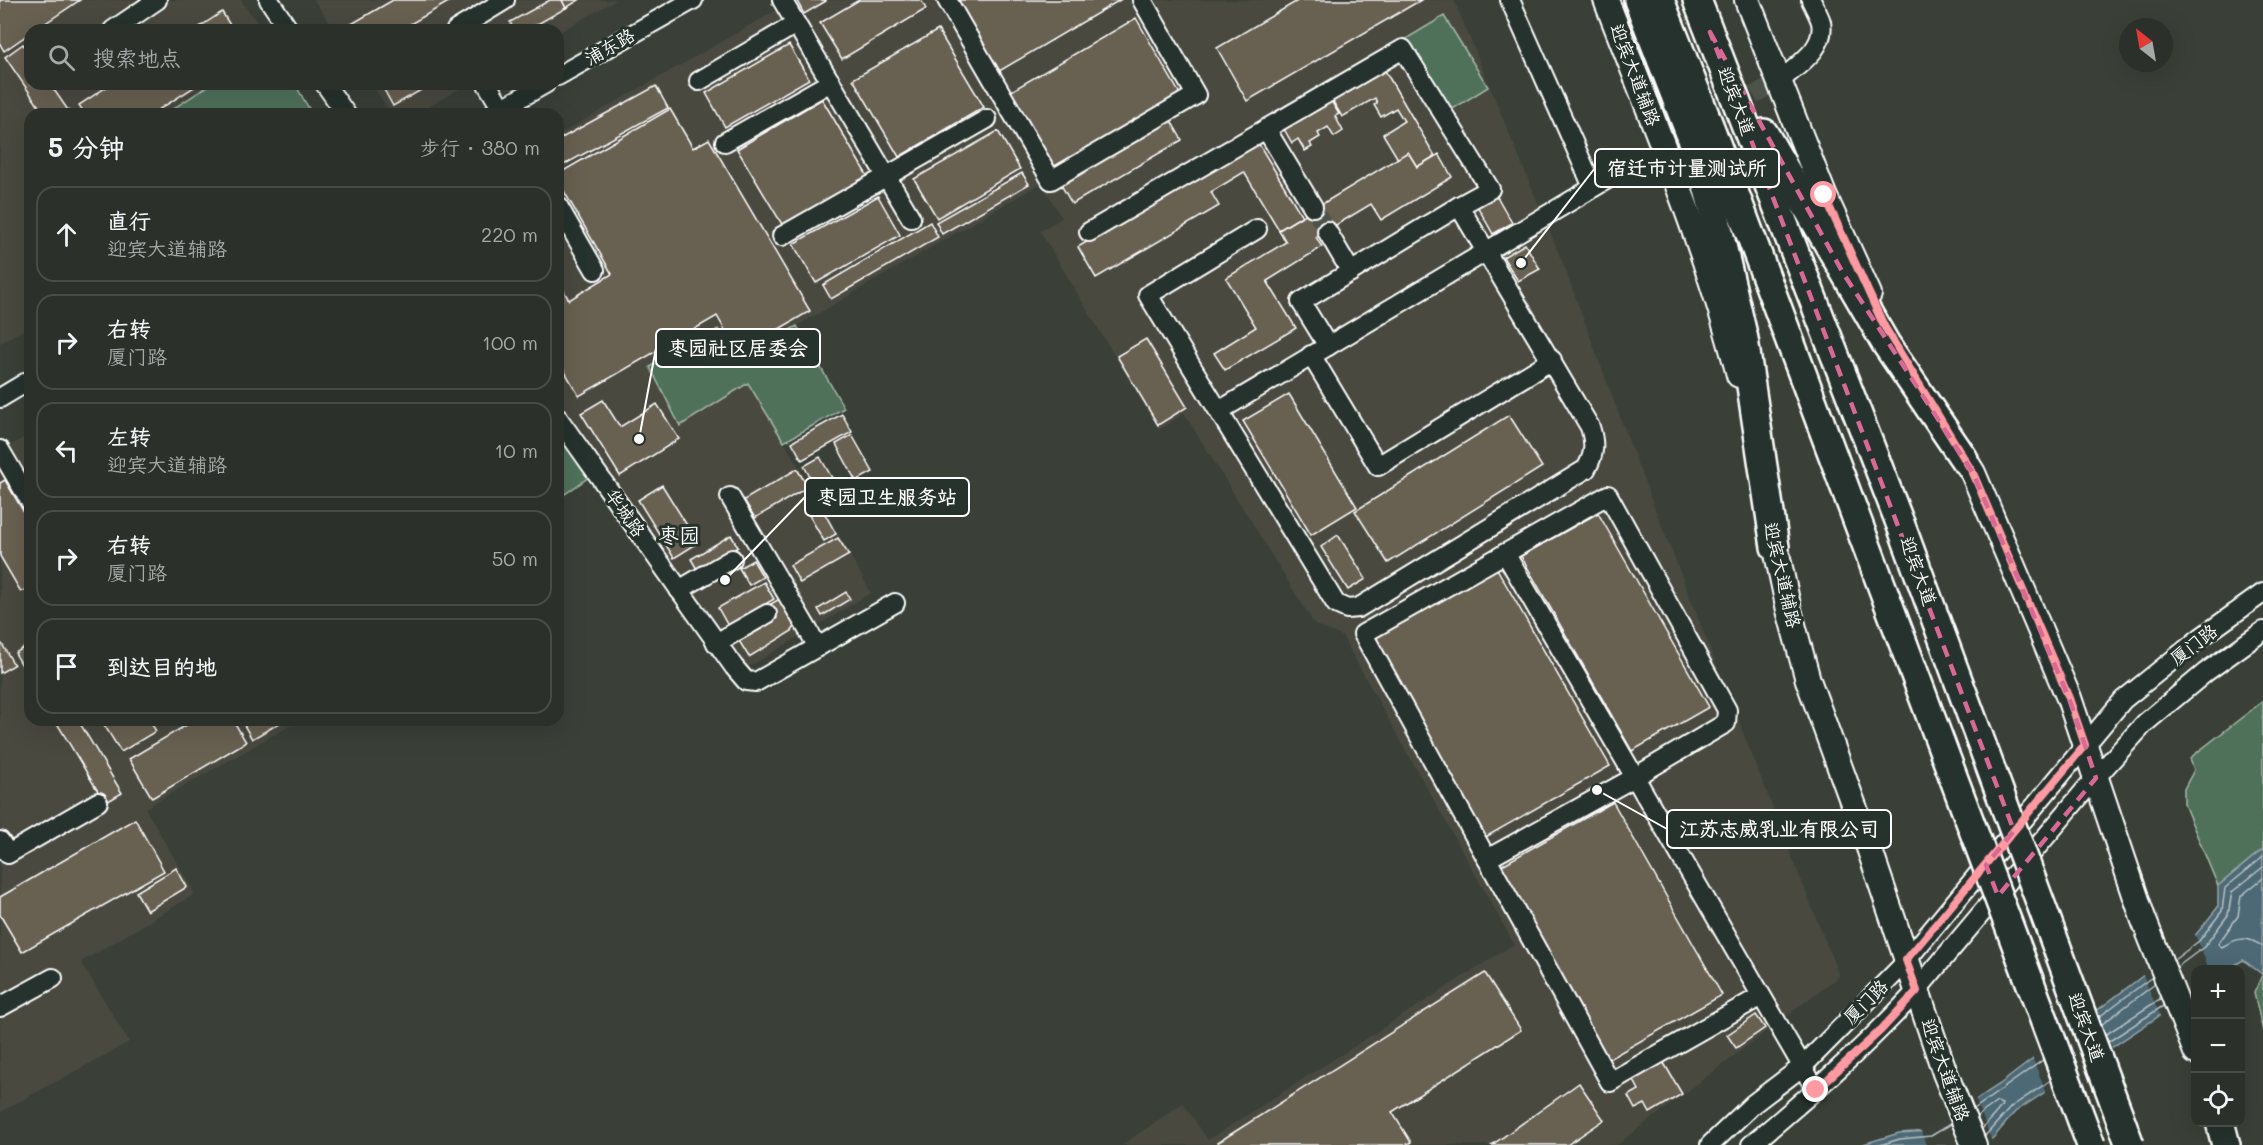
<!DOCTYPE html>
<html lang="zh">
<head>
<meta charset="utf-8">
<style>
  body { margin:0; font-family:Mali,"LXGW WenKai TC",sans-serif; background:#383c36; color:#f1f3f6 }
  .controls { position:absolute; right:18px; bottom:18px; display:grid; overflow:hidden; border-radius:12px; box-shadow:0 6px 24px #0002 }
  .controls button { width:54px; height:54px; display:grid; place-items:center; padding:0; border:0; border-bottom:2px solid #484b47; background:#2c302a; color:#f1f3f6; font:30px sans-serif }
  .compass { position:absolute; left:2119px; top:18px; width:54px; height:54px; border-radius:50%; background:#2c302a; box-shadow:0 6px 24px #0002; rotate:329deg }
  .stop { position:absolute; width:18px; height:18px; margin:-14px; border:4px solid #ff9aa2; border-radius:50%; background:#fff }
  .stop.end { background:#ff9aa2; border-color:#fff; box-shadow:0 2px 6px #0008 }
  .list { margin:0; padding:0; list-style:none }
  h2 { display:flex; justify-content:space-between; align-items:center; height:78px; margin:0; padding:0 24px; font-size:26px }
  h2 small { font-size:20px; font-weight:400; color:#a6a9a8 }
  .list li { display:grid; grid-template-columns:39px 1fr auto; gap:18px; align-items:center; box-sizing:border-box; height:96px; margin:0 12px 12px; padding:0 12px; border:2px solid #484b47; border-radius:18px }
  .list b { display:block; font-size:22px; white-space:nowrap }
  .list p { margin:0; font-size:20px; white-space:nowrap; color:#a6a9a8 }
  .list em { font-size:20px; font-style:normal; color:#a6a9a8 }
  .icon { flex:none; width:33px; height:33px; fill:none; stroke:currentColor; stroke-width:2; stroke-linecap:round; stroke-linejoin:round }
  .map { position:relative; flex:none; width:2263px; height:1145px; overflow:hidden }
  .search { position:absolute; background:#2c302a; box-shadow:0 6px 24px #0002; left:24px; top:24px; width:540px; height:66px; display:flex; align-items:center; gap:15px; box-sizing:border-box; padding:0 21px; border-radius:18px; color:#a6a9a8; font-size:22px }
  .panel { position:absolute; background:#2c302a; box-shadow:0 6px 24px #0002; left:24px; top:108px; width:540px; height:618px; border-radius:18px }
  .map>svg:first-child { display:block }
  .built { fill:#484a40 }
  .green { fill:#50715a; stroke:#a8b8ac; stroke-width:1.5 }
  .water { fill:#4e6974; stroke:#95a5ac; stroke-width:1.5 }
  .pier { fill:#3a4038 }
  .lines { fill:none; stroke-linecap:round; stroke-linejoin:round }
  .shore { stroke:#b8c3c7; stroke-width:1.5 }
  .building { fill:#686051; stroke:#fff; stroke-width:1.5 }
  .minor-tunnel { stroke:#4e534c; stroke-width:18; stroke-dasharray:18 9; stroke-linecap:butt }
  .minor-casing { stroke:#fff; stroke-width:22 }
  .major-casing { stroke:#fff; stroke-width:28 }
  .highway-casing { stroke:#fff; stroke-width:32 }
  .minor { stroke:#26332d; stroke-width:18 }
  .major { stroke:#26332d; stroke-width:24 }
  .highway { stroke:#26332d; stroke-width:27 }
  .highway-bridge-casing { stroke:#fff; stroke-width:32; stroke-linecap:butt }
  .highway-bridge { stroke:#26332d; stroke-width:27 }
  .route { stroke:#ff9aa2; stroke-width:8 }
  .marked { fill:none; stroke:#d76994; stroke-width:4.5; stroke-dasharray:12 8; stroke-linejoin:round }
  .labels { text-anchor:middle; stroke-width:6; stroke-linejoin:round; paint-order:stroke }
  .street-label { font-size:18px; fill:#fff; stroke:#26332d }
  .quarter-label { font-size:21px; fill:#fff; stroke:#26332d }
  .leader { fill:none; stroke:#fff; stroke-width:2 }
  .callout-dot { fill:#fff; stroke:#26332d; stroke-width:2 }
  .callout { fill:#26332d; stroke:#fff; stroke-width:2 }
  .callout-label { font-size:20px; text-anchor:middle; font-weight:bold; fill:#fff }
</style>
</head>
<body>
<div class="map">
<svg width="2263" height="1145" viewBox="0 0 2263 1145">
  <rect width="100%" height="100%" fill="#3a4038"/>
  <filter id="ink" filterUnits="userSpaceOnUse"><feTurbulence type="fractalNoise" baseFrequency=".0167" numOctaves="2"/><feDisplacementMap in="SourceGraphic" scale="12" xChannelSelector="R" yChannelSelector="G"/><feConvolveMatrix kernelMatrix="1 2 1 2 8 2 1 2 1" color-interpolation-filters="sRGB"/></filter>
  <g filter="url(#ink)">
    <!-- built -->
    <g class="built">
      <polygon points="0,0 241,0 262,30 30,30 30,84 211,84 165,114 30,114 30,326 0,343"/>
      <polygon points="314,0 616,0 558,33 558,30 335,30"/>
      <polygon points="794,0 1454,0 1562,261 1637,463 1839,976 1617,1145 1122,1145 1183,1103 1208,1140 1514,944 1342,636 1315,625 1184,413 1159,430 1040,231 1062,218 1041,183 797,326 736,359 748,383 824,508 871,593 745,669 558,401 558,135"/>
      <polygon points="371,84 468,84 416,114 392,114"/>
      <polygon points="30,434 30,720 300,720 145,808 195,894 81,962 129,1042 0,1112 0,452"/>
    </g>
    <!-- green -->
    <g class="green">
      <polygon points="1444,16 1488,87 1448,112 1404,40"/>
      <polygon points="211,84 295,84 312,114 165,114"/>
      <polygon points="797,326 844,408 784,442 748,383 680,426 650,367 718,329 736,359"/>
      <polygon points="558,431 589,477 565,494 558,486"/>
      <polygon points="2263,701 2263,849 2218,886 2184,804 2184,789 2194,770 2190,758"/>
      <polygon points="2263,973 2263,1031 2254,993"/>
    </g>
    <!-- water -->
    <polygon class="water" points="2263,849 2262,974 2243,960 2229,969 2196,970 2195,992 2015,1112 1994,1137 1984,1145 1860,1145 1899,1133 1929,1131 2000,1084 2194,937 2218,907 2218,886"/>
    <!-- pier -->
    <g class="pier">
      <polygon points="2194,932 2209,969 2196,970 2196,995 2161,1018 2142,973"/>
      <polygon points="2096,1008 2113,1050 2047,1094 2032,1057"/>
      <polygon points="1975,1097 1992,1142 1989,1145 1926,1145 1920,1128 1928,1128"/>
    </g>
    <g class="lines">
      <!-- shore -->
      <g class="shore">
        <path d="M 2263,878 L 2241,896 L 2238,916 L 2218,944 L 2222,947 C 2238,937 2248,936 2263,947"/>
        <polyline points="2174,960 2199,941 2222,911 2225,888 2263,857"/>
        <polyline points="2177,967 2204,947 2228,915 2232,892 2263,867"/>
        <polyline points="2099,1017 2152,977"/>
        <polyline points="2101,1025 2155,984"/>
        <polyline points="2105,1035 2160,999"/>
        <polyline points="2108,1042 2163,1006"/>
        <polyline points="1974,1109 2043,1060"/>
        <polyline points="1977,1116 1997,1102 2002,1104 2001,1107 1982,1129"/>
        <polyline points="1985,1136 2011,1107 2051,1080"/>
        <polyline points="1880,1145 1900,1139 1931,1136 1951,1124"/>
      </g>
    </g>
    <!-- building -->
    <g class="building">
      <polygon points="0,0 80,0 35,30 30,30 30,33 4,51 0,44"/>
      <polygon points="393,0 452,0 400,30 351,30 348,26"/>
      <polygon points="550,0 562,0 566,8 527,30 514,30 510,22"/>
      <polygon points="562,0 579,0 566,8"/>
      <polygon points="798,0 826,0 826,1 804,14 797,1"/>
      <polygon points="859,0 921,0 926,9 842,59 820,23"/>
      <polygon points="953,0 1120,0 996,73"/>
      <polygon points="1299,0 1421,0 1247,101 1217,48"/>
      <polygon points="222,12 233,30 195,30"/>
      <polygon points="1136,18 1181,96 1054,171 1008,93"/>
      <polygon points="938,30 984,107 899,157 853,79"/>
      <polygon points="23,44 30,54 30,84 50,84 70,113 69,114 44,114 5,57"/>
      <polygon points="789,45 809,79 725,127 706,93"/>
      <polygon points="1384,69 1435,156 1417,167 1408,152 1398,159 1383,134 1404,121 1396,108 1381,117 1374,105 1377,103 1375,98 1342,117 1332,100"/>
      <polygon points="111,84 199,84 152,114 85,114 79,105"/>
      <polygon points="381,84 430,84 430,85 393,106"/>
      <polygon points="656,86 668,108 558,168 558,140"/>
      <polygon points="1327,94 1339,114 1335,116 1343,131 1334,137 1328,127 1318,133 1320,137 1310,143 1312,147 1305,151 1298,139 1292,143 1280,122"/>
      <polygon points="822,99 868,177 783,226 737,149"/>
      <polygon points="670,109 693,148 709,139 810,311 738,353 717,316 579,396 558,360 558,281 569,300 612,274 558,181 558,174"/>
      <polygon points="1170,119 1182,140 1072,204 1060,183"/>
      <polygon points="998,131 1020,169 937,218 914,179"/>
      <polygon points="1257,141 1302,216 1279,230 1244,172 1211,192 1219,206 1096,278 1078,247"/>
      <polygon points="1408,152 1417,167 1439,154 1452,177 1381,220 1371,204 1316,237 1322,247 1267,281 1296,328 1225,370 1214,353 1256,327 1226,278 1286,242 1279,230"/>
      <polygon points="1022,173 1029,184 942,234 936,222"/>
      <polygon points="1494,191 1512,223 1493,234 1475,202"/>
      <polygon points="878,196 900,235 816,283 793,244"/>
      <polygon points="930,222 938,237 831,299 823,285"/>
      <polygon points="1525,244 1540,269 1518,281 1503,257"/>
      <polygon points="1146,339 1187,407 1158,425 1117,356"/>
      <polygon points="1289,394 1357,507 1311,535 1243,421"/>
      <polygon points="603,400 620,427 657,404 679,439 620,476 581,413"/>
      <polygon points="842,414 852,432 802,460 792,442"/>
      <polygon points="1509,415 1542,467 1388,563 1355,511"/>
      <polygon points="852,435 873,472 856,481 836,444"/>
      <polygon points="820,457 839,490 823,500 804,466"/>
      <polygon points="797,469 808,487 755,518 744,500"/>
      <polygon points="5,480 30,523 30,587 21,592 0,556 0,483"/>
      <polygon points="662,485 698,543 674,558 638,500"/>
      <polygon points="819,503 836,534 824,541 806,510"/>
      <polygon points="1598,513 1709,707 1632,751 1521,556"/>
      <polygon points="731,535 738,547 698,571 691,559"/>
      <polygon points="1338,535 1366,579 1348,590 1321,547"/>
      <polygon points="838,538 849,555 800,583 790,565"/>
      <polygon points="753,560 763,577 749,585 739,568"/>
      <polygon points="1496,567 1610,766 1484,838 1371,639"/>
      <polygon points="764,582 774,599 728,626 718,608"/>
      <polygon points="846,592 850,599 822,616 818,609"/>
      <polygon points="783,597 798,622 792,631 749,657 736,636 753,632 777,618 769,605"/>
      <polygon points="2,644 14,665 0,673 0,645"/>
      <polygon points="30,644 30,679 15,653"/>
      <polygon points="55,720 78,720 122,793 105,803"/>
      <polygon points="101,720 149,720 156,731 121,752"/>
      <polygon points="195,720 233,720 246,742 152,798 129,759"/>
      <polygon points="241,720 285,720 252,739"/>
      <polygon points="1613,802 1722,995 1607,1060 1497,868"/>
      <polygon points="135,819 164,871 22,952 0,915 0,897"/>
      <polygon points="176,868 187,887 147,911 136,892"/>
      <polygon points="1485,973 1521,1030 1392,1112 1411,1142 1406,1145 1219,1145 1217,1143"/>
      <polygon points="1756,1015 1765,1028 1736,1048 1727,1035"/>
      <polygon points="1661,1058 1682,1094 1650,1113 1645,1104 1635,1109 1628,1096 1639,1090 1631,1075"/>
      <polygon points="1579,1083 1604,1120 1567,1145 1492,1145"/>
    </g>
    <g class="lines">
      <!-- minor-tunnel -->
      <g class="minor-tunnel">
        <polyline points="1636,162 1782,79"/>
        <polyline points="1313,207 1327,231"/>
      </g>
      <defs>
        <g id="minor">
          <polyline points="269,0 289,30"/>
          <polyline points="782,0 911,218"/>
          <polyline points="947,0 1051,180 1196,95 1142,0"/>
          <polyline points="1510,0 1593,187"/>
          <polyline points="113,30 157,0"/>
          <polyline points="456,30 505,0"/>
          <polyline points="558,76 693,0"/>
          <path d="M 1782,79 C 1799,64 1826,48 1821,22 C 1819,15 1814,7 1811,0"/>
          <polyline points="699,81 796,24"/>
          <polyline points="325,84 346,114"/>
          <polyline points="487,84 505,114"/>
          <polyline points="492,114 545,84"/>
          <polyline points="1266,129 1313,207"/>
          <polyline points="725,142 831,82"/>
          <polyline points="558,206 595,270"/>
          <path d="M 1257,229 L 1148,295 L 1336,604 L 1347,609 L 1358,608 L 1586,469 C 1595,454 1595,443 1590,427 L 1459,206 L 1301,302 L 1328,346"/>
          <polyline points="1327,231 1351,272"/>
          <polyline points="1089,232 1403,49 1490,189 1459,206"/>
          <polyline points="782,236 987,119"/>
          <polyline points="1311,355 1378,466 1552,360"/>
          <polyline points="0,398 30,380"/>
          <polyline points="1219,411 1636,162"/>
          <polyline points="558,418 734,667 746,681 756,682 895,603"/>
          <polyline points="0,450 30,501"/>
          <polygon points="1608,495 1727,710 1726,723 1635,777 1487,859 1363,634"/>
          <polyline points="730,497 818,647"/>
          <polyline points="1505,553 1816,1090"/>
          <polyline points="679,590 732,559"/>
          <polyline points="716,643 767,614"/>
          <polyline points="0,841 8,854 98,802"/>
          <polyline points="1487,859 1610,1082 1761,996"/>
          <polyline points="0,1007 53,978"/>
          <polyline points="1710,1145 1753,1104 1803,1066 1900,968 2123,700 2200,638 2263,593"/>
          <path d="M 1751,1145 C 1807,1098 1862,1050 1912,996 L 2090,784 L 2145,723 L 2206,672 L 2263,631"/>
        </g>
        <g id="major">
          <path d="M 1606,0 C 1654,124 1706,247 1739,375"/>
          <polyline points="1747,0 1824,195 1869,294"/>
          <polyline points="1955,444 1973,473 2069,698 2143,918 2196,1052"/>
          <polyline points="1772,530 1789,610 1808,680 1866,839 1945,1073 1974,1145"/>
        </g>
        <g id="highway">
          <polyline points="1638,0 1698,154 1715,215 1744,339 1775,547"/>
          <polyline points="1660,0 1711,130 1863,536"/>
          <polyline points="1697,0 1900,523"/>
          <polyline points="1764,133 1886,344 1964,459"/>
          <polyline points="2220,1122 2226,1145"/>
        </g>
      </defs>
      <!-- minor casing -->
      <use href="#minor" class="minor-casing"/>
      <!-- major casing -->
      <use href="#major" class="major-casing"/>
      <!-- highway casing -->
      <use href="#highway" class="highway-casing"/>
      <!-- minor -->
      <use href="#minor" class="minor"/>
      <!-- major -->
      <use href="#major" class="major"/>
      <!-- highway -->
      <use href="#highway" class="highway"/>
      <defs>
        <g id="highway-bridge">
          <polyline points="1900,523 2130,1145"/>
          <polyline points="1863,536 2091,1145"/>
        </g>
      </defs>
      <!-- highway-bridge casing -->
      <use href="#highway-bridge" class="highway-bridge-casing"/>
      <!-- highway-bridge -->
      <use href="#highway-bridge" class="highway-bridge"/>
    </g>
  </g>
  <g class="lines" filter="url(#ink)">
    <!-- route -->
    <polyline class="route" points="1816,1090 1881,1030 1917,991 1906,960 2085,745 2069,698 1973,473 1884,326 1824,195"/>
  </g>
  <!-- marked area -->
  <path class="marked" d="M 1710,32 L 1843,273 L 1973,473 L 2069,698 L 2096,778 L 1998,896 L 1986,865 L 2014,831 Z"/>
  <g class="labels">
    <!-- street labels -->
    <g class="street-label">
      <text transform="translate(610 47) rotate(-30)" y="6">浦东路</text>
      <text transform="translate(1635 75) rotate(69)" y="6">迎宾大道辅路</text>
      <text transform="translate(1736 101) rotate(69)" y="6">迎宾大道</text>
      <text transform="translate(625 513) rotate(55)" y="6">华城路</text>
      <text transform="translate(1918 571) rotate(70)" y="6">迎宾大道</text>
      <text transform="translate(1782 575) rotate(77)" y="6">迎宾大道辅路</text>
      <text transform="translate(2194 645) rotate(-38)" y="6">厦门路</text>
      <text transform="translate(1866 1002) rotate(-45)" y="6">厦门路</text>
      <text transform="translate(2086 1027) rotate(70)" y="6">迎宾大道</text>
      <text transform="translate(1945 1070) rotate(70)" y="6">迎宾大道辅路</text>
    </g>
    <!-- quarter labels -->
    <g class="quarter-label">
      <text x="679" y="543">枣园</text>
    </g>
  </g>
  <!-- callouts -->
  <path class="leader" d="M1521 263L1595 168M639 439L656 348M725 580L805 497M1597 790L1667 829"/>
  <g class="callout-dot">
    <circle cx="1521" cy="263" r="6"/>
    <circle cx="639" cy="439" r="6"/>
    <circle cx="725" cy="580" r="6"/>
    <circle cx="1597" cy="790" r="6"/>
  </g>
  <g class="callout">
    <rect x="1595" y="149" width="184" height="38" rx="6"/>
    <rect x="656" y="329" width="164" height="38" rx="6"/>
    <rect x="805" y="478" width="164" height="38" rx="6"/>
    <rect x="1667" y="810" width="224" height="38" rx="6"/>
  </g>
  <g class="callout-label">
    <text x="1687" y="175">宿迁市计量测试所</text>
    <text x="738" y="355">枣园社区居委会</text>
    <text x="887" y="504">枣园卫生服务站</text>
    <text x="1779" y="836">江苏志威乳业有限公司</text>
  </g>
</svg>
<div class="controls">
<button>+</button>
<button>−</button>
<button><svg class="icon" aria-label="locate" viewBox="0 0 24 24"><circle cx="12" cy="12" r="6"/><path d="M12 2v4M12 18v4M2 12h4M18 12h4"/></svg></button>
</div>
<svg class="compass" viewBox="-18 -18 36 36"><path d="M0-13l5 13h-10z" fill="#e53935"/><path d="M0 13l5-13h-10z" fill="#a6a9a8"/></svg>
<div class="stop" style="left:1824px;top:195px"></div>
<div class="stop end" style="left:1816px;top:1090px"></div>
<div class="search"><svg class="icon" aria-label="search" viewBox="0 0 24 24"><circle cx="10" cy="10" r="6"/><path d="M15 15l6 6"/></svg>搜索地点</div>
<section class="panel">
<h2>5 分钟<small>步行 · 380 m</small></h2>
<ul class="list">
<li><svg class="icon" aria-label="ahead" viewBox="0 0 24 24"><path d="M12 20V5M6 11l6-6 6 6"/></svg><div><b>直行</b><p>迎宾大道辅路</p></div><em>220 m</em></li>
<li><svg class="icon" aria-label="right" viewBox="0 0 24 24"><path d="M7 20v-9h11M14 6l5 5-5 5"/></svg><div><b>右转</b><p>厦门路</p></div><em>100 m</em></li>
<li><svg class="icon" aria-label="left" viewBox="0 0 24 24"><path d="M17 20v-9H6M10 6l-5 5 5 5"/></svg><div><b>左转</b><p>迎宾大道辅路</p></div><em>10 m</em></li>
<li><svg class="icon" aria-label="right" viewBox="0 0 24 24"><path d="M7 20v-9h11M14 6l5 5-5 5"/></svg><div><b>右转</b><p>厦门路</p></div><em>50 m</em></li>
<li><svg class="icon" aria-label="arrive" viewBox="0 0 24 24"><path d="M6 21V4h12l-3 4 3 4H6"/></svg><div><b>到达目的地</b></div></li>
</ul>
</section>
</div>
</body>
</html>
